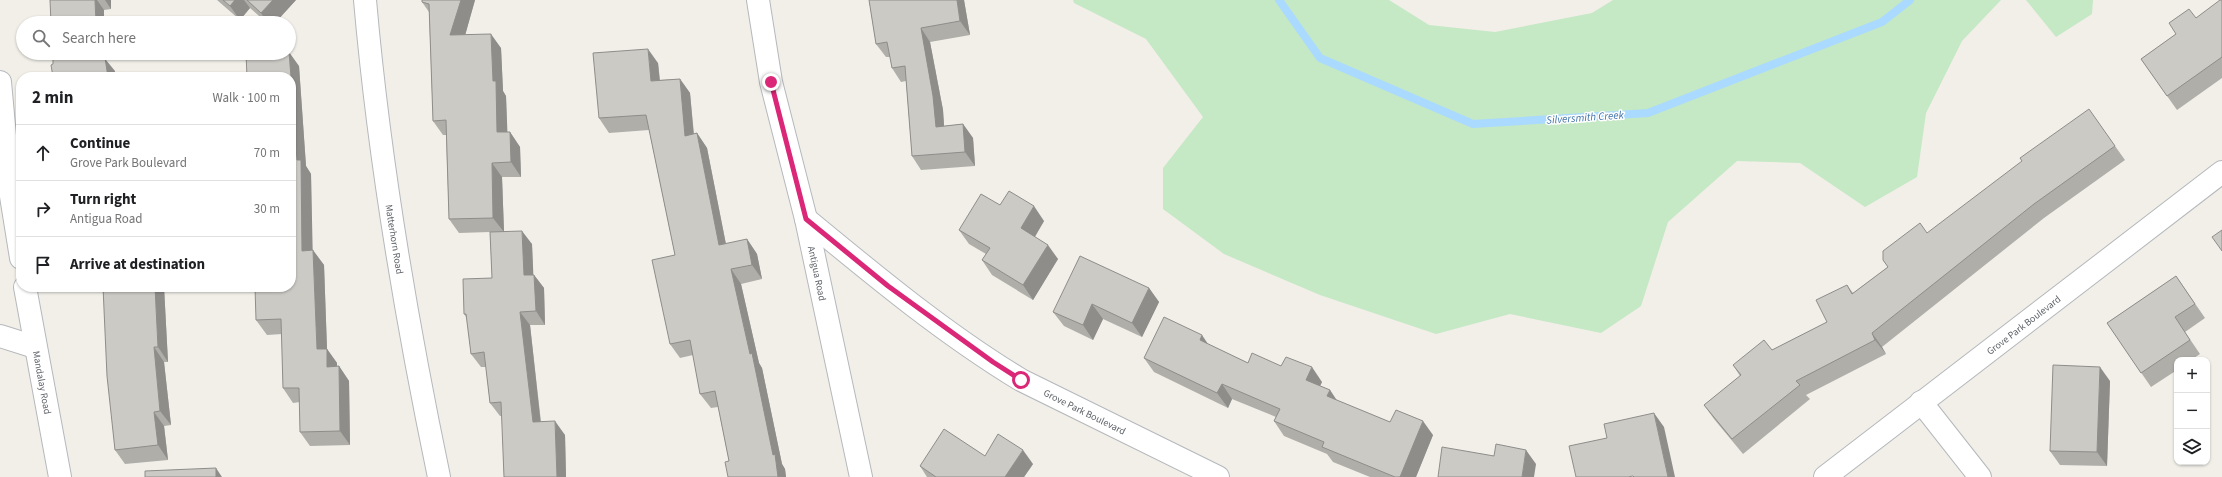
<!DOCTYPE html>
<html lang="en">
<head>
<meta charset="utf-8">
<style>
  body { margin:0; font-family:"Source Sans 3",sans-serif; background:#f6f6f6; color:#202124 }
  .controls { position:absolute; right:12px; bottom:12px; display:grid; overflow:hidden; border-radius:8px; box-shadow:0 1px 3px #0004 }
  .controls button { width:36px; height:36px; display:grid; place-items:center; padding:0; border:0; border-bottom:1px solid #e0e0e0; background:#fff; color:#202124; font:20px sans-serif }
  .stop { position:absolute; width:12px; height:12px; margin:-9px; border:3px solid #db2777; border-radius:50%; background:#fff }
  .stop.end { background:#db2777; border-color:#fff; box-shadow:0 1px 4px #0008 }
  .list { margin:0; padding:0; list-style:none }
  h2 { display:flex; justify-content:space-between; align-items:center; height:52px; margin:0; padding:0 16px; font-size:17px }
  h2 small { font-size:13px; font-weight:400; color:#757577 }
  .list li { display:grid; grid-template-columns:26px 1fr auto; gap:12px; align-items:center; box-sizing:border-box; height:56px; padding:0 16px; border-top:1px solid #e0e0e0 }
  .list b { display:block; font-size:15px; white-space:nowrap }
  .list p { margin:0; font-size:13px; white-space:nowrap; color:#757577 }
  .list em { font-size:13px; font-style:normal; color:#757577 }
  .icon { flex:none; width:22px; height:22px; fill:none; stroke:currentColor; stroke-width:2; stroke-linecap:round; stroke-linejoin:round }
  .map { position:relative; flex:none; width:2222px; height:477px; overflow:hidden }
  .search { position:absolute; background:#fff; box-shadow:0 1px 3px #0004; left:16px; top:16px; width:280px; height:44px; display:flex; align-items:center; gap:10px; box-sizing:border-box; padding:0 14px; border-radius:22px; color:#757577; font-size:15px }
  .panel { position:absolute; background:#fff; box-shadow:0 1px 3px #0004; left:16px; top:72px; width:280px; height:220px; border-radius:16px }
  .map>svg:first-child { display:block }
  .green { fill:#c5e8c5 }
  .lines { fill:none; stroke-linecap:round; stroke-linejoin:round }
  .stream { stroke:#aadaff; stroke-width:8 }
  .street-casing { stroke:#b5b8bc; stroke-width:24 }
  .street { stroke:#fff; stroke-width:22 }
  .wall { fill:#afaea9 }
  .shaded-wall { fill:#8f8d8a }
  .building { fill:#cccac5; stroke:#8f8d8a }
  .route { stroke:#db2777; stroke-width:5 }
  .labels { text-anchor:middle; stroke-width:3; stroke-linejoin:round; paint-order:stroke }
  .street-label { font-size:10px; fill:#5f6368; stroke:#fff }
  .water-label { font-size:11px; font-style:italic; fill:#4174aa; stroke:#fff }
</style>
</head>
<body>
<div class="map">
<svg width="2222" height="477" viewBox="0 0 2222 477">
  <rect width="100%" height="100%" fill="#f1efe8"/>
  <!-- green -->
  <g class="green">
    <polygon points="1073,0 1389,0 1429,25 1495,32 1592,13 1613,0 2001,0 1962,41 1926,113 1917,177 1865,207 1800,163 1737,161 1668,222 1641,306 1601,333 1510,314 1436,334 1320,295 1224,254 1163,209 1163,168 1203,117 1146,39 1074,3"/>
    <polygon points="2026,0 2093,0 2092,14 2056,37"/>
  </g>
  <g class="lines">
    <!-- stream -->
    <polyline class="stream" points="1279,0 1320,58 1473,124 1648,113 1882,22 1910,0"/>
    <defs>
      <g id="street">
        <path id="s1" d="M 365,0 C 379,160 406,319 439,477"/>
        <path id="s2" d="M 758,0 L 771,82 L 806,219 L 861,477"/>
        <polyline points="0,82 10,190 21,258"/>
        <path id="s3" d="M 806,219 C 875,276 945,334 1021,380 L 1218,477"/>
        <path id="s4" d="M 25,287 L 60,477"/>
        <polyline points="0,336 35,347"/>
        <polyline points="1921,402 1980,477"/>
        <path id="s5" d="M 1825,477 L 2222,172"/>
      </g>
    </defs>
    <!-- street casing -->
    <use href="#street" class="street-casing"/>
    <!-- street -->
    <use href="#street" class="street"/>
  </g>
  <!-- wall -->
  <g class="wall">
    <polygon points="50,0 111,0 111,9 104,10"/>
    <polygon points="217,0 296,0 275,23 267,23 250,8 240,20"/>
    <polygon points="422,0 475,0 465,35 501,48 503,91 506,96 507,132 510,132 520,147 521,177 502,177 504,231 532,244 533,275 534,275 544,288 545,325 530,325 541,422 565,435 566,477 504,477 502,416 500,416 490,403 486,367 481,367 471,354 467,318 464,314 492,278 490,232 459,233 449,219 446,135 443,135 433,121 429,12 422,2"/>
    <polygon points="869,0 964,0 970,35 930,42 943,110 944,126 963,124 973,138 975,166 921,170 912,156 906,81 901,82 892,68 890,57 886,57 876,44"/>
    <polygon points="2222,0 2222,78 2177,110 2141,59 2176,34 2196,18"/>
    <polygon points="658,63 660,80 680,79 690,93 694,134 697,133 707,148 726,244 747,239 757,254 762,279 741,284 759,363 762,368 782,464 785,469 786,477 728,477 729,461 718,407 711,408 700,394 693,355 680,358 670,344 675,255 649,130 609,133 599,118"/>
    <polygon points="299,66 306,166 311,174 312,250 324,265 327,349 337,363 337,366 339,366 349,381 350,445 310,446 300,432 300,402 293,403 283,388 282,334 267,335 256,320"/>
    <polygon points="2115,146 2125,160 2044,218 1882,347 1886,354 1806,395 1810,399 1743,454 1714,419 1704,405 1740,376 1733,365 1772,350 1827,322 1847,285 1853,293 1888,267 1883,260 1927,233"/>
    <polygon points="1000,205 1044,221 1035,237 1058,259 1033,300 992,275 982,260 986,254 969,244 959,230"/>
    <polygon points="2176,276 2205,318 2185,332 2200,354 2191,360 2177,360 2177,370 2151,387 2107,323"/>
    <polygon points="103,287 164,287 168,362 164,362 171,425 164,426 168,460 125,464 115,450"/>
    <polygon points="1149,288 1159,302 1142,337 1103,319 1093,340 1064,326 1053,312"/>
    <polygon points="1208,344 1248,363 1281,366 1322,382 1320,386 1330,390 1336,400 1390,422 1433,435 1416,477 1370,477 1333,462 1327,454 1284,436 1274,421 1276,417 1232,399 1228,408 1154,372 1144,358"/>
    <polygon points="2110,381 2107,466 2060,465 2050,451"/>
    <polygon points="1033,464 1024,477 927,477 920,466"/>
  </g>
  <!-- shaded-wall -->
  <g class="shaded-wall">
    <polygon points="95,0 97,0 104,10 104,23 96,23"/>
    <polygon points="105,0 111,0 111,9"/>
    <polygon points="235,0 244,0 250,8 240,20 230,6"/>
    <polygon points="273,0 296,0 275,23 268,23 261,13"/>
    <polygon points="461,0 475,0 461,50 450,35"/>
    <polygon points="957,0 964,0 970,35 960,21"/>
    <polygon points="921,28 930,42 943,110 945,140 936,127"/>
    <polygon points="491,34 501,48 503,91 506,96 508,147 497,132 493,81"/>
    <polygon points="648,49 658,63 661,95 651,81"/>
    <polygon points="289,52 299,66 306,166 311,174 313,265 302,251"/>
    <polygon points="97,53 106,53 106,60 115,71 115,77 108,77 98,59"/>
    <polygon points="680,79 690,93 695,150 685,136"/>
    <polygon points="963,124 973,138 975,166 965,152"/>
    <polygon points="510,132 520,147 521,177 511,162"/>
    <polygon points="697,133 707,148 729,260 719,245"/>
    <polygon points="492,163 502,177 504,232 493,218"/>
    <polygon points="1034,206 1044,221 1031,243 1021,228"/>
    <polygon points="522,231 532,244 534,289 524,275"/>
    <polygon points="747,239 757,254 762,279 752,265"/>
    <polygon points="1048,245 1058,259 1033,300 1023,285"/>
    <polygon points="313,250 324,265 327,349 337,363 337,381 327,367 317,349"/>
    <polygon points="731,269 741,284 759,363 762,368 782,464 785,469 786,477 778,477"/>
    <polygon points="534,275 544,288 545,325 536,311"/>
    <polygon points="155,287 164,287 168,362 158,347"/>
    <polygon points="1149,288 1159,302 1142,337 1132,323"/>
    <polygon points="1092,304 1103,319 1093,340 1083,325"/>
    <polygon points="520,312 530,325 542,435 533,422"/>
    <polygon points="1872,333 1882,347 1886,354 1875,340"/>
    <polygon points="1202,335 1212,350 1200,340"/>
    <polygon points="154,347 164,362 171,425 160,411"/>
    <polygon points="339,366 349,381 350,445 340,431"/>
    <polygon points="1312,367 1322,382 1316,394 1306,380"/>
    <polygon points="2100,367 2110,381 2107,466 2097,452"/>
    <polygon points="1222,384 1232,399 1228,408 1217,393"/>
    <polygon points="1330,390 1340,405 1327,396"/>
    <polygon points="154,412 164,426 168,460 158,445"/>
    <polygon points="1654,413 1664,427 1675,477 1668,477"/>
    <polygon points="555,421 565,435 566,477 557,477"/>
    <polygon points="1423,421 1433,435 1416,477 1400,477"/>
    <polygon points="1023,450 1033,464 1024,477 1005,477"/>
    <polygon points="1526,450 1536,464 1534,477 1522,477"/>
    <polygon points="216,468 222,477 216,477"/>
  </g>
  <!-- building -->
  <g class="building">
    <polygon points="50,0 95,0 96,23 51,23"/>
    <polygon points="223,0 235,0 230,6"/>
    <polygon points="247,0 273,0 261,13"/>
    <polygon points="422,0 461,0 450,35 491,34 493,81 496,81 497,132 510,132 511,162 492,163 493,218 449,219 446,120 433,121 429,4 422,2"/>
    <polygon points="869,0 957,0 960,21 921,28 933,96 936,127 963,124 965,152 912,156 905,66 892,68 887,42 876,44"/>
    <polygon points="2220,0 2222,0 2222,57 2167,96 2141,59 2176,34 2169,23 2189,9 2196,18"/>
    <polygon points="648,49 651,81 680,79 685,136 697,133 719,245 747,239 752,265 731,269 750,354 752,353 773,455 775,454 778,477 728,477 725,462 729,461 715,391 700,394 690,340 670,344 652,260 675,255 646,115 599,118 593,53"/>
    <polygon points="289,52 291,77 247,77 246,54 265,53 289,53"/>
    <polygon points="53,53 97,53 98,59 105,58 108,77 53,77 51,65 53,64"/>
    <polygon points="291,77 297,160 301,160 302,251 313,250 317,349 327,349 327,367 339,366 340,431 300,432 299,388 283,388 281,319 256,320 255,287 291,287"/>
    <polygon points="2089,109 2115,146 2034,204 1872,333 1875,340 1796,381 1800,385 1732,439 1704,405 1741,375 1733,365 1764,340 1772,350 1827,322 1816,300 1847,285 1852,294 1888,267 1883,260 1883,251 1920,223 1927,233 2022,161 2020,158"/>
    <polygon points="1009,191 1034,206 1021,228 1048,245 1023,285 982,260 990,248 959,230 981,194 1000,205"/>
    <polygon points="2222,230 2222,251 2212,237"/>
    <polygon points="522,231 524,275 534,275 536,311 520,312 533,422 555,421 557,477 504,477 501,402 490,403 484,352 471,354 466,314 464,314 463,279 492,278 490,232"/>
    <polygon points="1080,256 1149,288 1132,323 1092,304 1083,325 1053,312"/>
    <polygon points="2176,276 2195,304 2175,317 2190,340 2141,373 2107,323"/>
    <polygon points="103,287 155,287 158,347 154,347 160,411 154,412 158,445 115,450 107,376"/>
    <polygon points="1164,317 1202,335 1200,340 1248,363 1252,353 1281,366 1286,357 1312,367 1306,380 1330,390 1327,396 1390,422 1396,410 1423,421 1400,477 1395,477 1322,447 1324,442 1274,421 1280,409 1222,384 1217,393 1144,358"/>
    <polygon points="2053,365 2100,367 2097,452 2050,451"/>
    <polygon points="1654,413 1668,477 1634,477 1633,476 1628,477 1576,477 1569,446 1607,438 1604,424"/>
    <polygon points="944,429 985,456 998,434 1023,450 1005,477 936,477 920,466"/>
    <polygon points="1496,444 1526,450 1522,477 1438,477 1442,447 1494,456"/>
    <polygon points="216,468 216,477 145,477 145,471"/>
  </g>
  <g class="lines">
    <!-- route -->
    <polyline class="route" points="771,82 806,219 888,286 993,362 1021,380"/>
  </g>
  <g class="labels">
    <!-- street labels -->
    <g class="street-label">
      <text dy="4" stroke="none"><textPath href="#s1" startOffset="241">Matterhorn Road</textPath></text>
      <text dy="4" stroke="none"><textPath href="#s2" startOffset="280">Antigua Road</textPath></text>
      <text dy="4" stroke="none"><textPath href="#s5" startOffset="250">Grove Park Boulevard</textPath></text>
      <text dy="4" stroke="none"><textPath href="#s4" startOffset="97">Mandalay Road</textPath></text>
      <text dy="4" stroke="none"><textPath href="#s3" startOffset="340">Grove Park Boulevard</textPath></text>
    </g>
    <!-- water labels -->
    <g class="water-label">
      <text transform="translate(1585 117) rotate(-4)" y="4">Silversmith Creek</text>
    </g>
  </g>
</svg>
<div class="controls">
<button>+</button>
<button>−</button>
<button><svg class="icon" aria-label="layers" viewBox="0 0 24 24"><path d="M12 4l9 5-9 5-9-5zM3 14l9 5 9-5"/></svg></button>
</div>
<div class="stop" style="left:1021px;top:380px"></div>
<div class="stop end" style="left:771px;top:82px"></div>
<div class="search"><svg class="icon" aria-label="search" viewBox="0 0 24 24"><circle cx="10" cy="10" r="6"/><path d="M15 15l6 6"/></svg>Search here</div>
<section class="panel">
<h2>2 min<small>Walk · 100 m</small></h2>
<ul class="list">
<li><svg class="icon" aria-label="ahead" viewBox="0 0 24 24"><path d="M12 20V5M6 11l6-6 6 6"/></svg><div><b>Continue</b><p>Grove Park Boulevard</p></div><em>70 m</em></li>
<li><svg class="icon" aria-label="right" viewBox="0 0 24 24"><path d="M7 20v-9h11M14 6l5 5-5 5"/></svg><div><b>Turn right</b><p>Antigua Road</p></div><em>30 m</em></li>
<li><svg class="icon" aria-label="arrive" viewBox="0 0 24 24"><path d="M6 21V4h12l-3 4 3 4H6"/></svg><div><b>Arrive at destination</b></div></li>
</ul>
</section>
</div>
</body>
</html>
